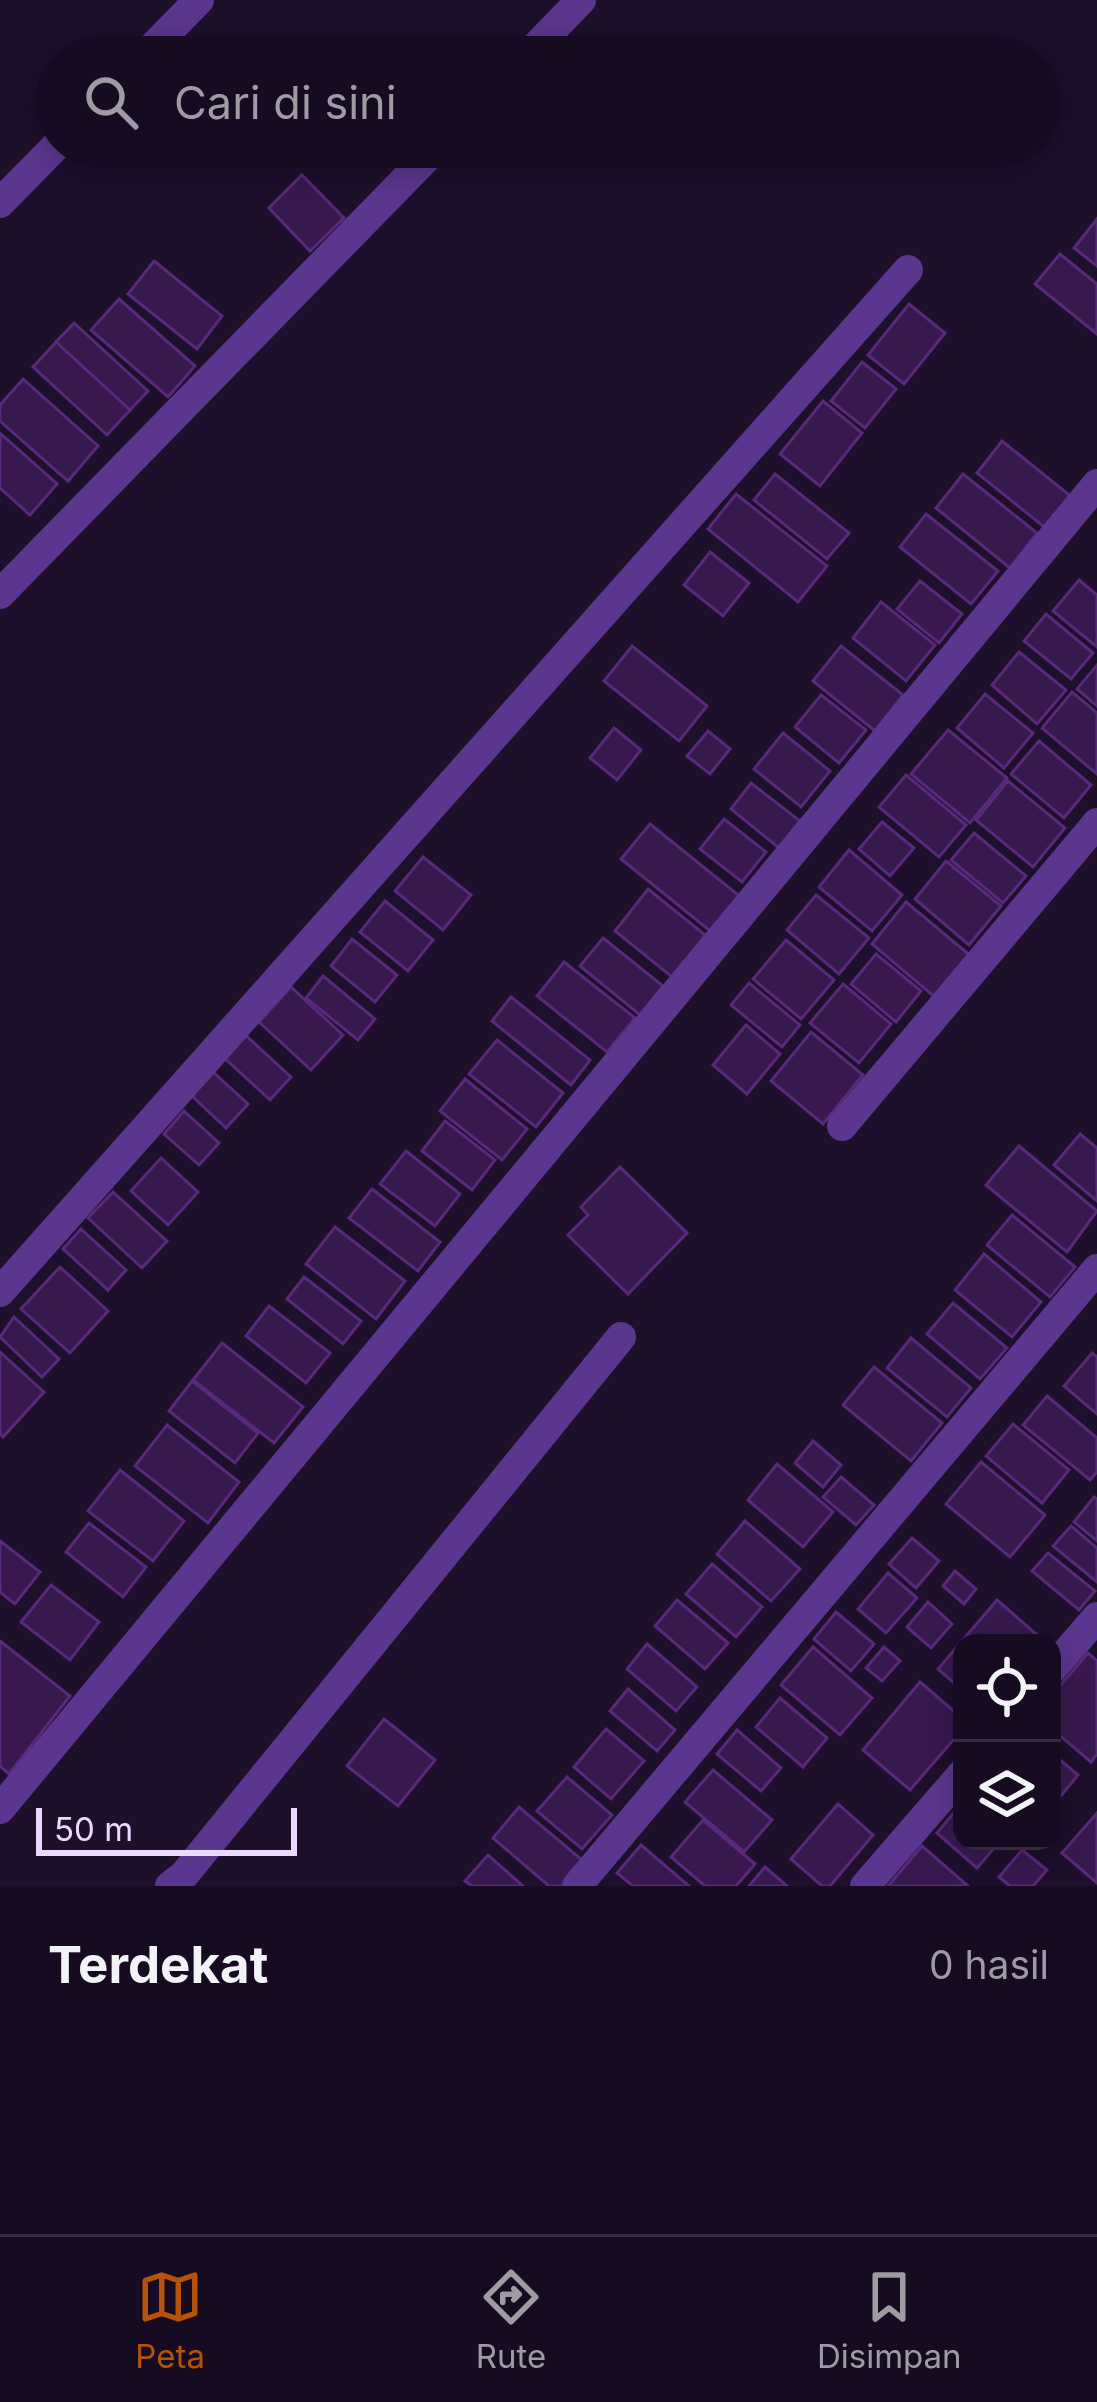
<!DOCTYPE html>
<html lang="id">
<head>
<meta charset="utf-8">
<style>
  body { margin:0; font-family:Inter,sans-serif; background:#1f1429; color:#f1f3f6 }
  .controls { position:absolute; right:36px; bottom:36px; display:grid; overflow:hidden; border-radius:24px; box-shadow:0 6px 30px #0003 }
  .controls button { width:108px; height:108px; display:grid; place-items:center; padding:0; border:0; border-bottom:3px solid #352b3e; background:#160b20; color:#f1f3f6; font:60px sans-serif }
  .scale { position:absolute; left:36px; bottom:30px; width:261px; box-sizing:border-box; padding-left:12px; border:6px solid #ecd9ff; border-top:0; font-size:33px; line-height:42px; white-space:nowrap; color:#ecd9ff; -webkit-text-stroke:9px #1e0f2b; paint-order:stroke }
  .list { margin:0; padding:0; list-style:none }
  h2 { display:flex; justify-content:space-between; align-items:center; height:156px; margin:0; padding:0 48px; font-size:51px }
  h2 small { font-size:39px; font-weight:400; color:#9e9ba5 }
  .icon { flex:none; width:66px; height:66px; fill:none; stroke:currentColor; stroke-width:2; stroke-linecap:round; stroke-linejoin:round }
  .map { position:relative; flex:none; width:1097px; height:1886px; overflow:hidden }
  .search { position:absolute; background:#160b20; box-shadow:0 6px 30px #0003; left:36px; right:36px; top:36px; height:132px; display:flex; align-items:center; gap:30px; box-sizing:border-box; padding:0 42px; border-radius:66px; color:#9e9ba5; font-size:45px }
  .sheet { height:348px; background:#160b20 }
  nav { display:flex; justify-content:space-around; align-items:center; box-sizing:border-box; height:168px; border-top:3px solid #352b3e; background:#160b20; font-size:33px; color:#9e9ba5 }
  nav a { display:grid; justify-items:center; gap:6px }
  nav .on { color:#b45309 }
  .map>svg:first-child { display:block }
  .building { fill:#38194e; stroke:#59297b; stroke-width:3 }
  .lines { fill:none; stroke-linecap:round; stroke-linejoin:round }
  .minor { stroke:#5b368e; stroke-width:30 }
</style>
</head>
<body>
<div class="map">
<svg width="1097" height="1886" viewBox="0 0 1097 1886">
  <rect width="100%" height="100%" fill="#1e0f2b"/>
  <!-- building -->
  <g class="building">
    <polygon points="302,175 344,218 310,251 269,208"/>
    <polygon points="1097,219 1097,266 1074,248"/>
    <polygon points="1060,254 1097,284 1097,334 1035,284"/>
    <polygon points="154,261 222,316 197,349 128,294"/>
    <polygon points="119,299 195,366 168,397 91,330"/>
    <polygon points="909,304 945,333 904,384 868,355"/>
    <polygon points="74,323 148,391 130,410 56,342"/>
    <polygon points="56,342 130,410 107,435 33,367"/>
    <polygon points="862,362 896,389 865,428 831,401"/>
    <polygon points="23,379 98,446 68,481 0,421 0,405"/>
    <polygon points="823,401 862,433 820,486 780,454"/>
    <polygon points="0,433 57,484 30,515 0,488"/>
    <polygon points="1002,441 1078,502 1053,534 977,473"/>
    <polygon points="775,474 849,533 827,559 754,500"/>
    <polygon points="963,474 1037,533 1010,568 936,508"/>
    <polygon points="736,494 827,566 798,602 708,529"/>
    <polygon points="926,514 998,571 971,604 900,547"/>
    <polygon points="710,552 749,583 723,616 684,585"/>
    <polygon points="1079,580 1097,595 1097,647 1053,611"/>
    <polygon points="920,581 962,614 939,643 897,609"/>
    <polygon points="881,602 935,645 906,681 853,638"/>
    <polygon points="1046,614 1093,653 1071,679 1024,641"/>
    <polygon points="632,646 707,706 679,741 604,681"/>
    <polygon points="841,646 903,695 875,731 813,681"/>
    <polygon points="1019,652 1066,690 1037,724 992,685"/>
    <polygon points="1097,665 1097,706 1077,689"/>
    <polygon points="1072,692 1097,713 1097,774 1042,728"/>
    <polygon points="985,694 1033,733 1004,768 957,728"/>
    <polygon points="821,695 866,730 839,763 795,727"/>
    <polygon points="614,728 641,750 617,780 590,758"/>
    <polygon points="948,730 1007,778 970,823 911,774"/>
    <polygon points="708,731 730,749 710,774 687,756"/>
    <polygon points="783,733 830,771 801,807 754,769"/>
    <polygon points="1039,741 1091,785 1064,818 1011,774"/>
    <polygon points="906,775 966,825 939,857 879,807"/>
    <polygon points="1008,781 1065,828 1033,867 976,820"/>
    <polygon points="751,783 800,821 779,848 731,809"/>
    <polygon points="724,819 766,852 742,882 700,849"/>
    <polygon points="882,822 914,848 890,876 859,849"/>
    <polygon points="650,824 742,898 714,934 621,859"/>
    <polygon points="974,833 1026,876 1003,903 951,860"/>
    <polygon points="849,850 902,895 872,931 819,887"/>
    <polygon points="423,857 471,895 443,930 395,891"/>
    <polygon points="946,861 1001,906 969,945 915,899"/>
    <polygon points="648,889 710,939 677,981 615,931"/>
    <polygon points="816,895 869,938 839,974 787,930"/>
    <polygon points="385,901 433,940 408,971 360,932"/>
    <polygon points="906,902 972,957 937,999 872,944"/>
    <polygon points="603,938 663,986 640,1015 580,966"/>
    <polygon points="352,939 397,975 375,1002 331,966"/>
    <polygon points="786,940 834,980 801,1019 753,979"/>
    <polygon points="876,954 921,991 896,1022 851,984"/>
    <polygon points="564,962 635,1018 607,1052 537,996"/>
    <polygon points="323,976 375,1019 358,1040 306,998"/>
    <polygon points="749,983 800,1025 782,1047 731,1005"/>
    <polygon points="843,984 891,1024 859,1063 810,1023"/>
    <polygon points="291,987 343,1035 311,1070 259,1022"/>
    <polygon points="511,997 590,1060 571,1085 492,1021"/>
    <polygon points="746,1025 780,1054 747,1094 713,1065"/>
    <polygon points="242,1032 291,1077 270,1100 221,1055"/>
    <polygon points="811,1032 863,1075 823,1124 771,1081"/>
    <polygon points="497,1040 563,1093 536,1127 469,1074"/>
    <polygon points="213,1072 248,1104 226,1128 191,1095"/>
    <polygon points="465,1079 527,1129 502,1160 440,1111"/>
    <polygon points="184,1111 219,1143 199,1165 164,1134"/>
    <polygon points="445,1121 495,1160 472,1190 422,1151"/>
    <polygon points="1080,1134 1097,1148 1097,1201 1054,1165"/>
    <polygon points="1019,1146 1097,1211 1067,1252 986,1185"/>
    <polygon points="406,1151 460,1194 435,1226 380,1184"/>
    <polygon points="161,1158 198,1192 168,1225 131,1191"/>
    <polygon points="620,1167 687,1233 628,1294 568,1235 588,1215 581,1207"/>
    <polygon points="372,1189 440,1242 418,1271 349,1218"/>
    <polygon points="113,1192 167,1241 142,1268 88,1218"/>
    <polygon points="1012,1215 1075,1267 1050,1297 987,1245"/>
    <polygon points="335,1227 405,1281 376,1319 306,1264"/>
    <polygon points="81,1229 126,1270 108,1290 63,1249"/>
    <polygon points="984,1254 1041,1302 1012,1337 955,1290"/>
    <polygon points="60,1267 108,1311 70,1353 21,1309"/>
    <polygon points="304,1277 361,1321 343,1344 287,1299"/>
    <polygon points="953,1303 1007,1348 980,1379 927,1334"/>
    <polygon points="269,1306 330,1353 306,1383 246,1336"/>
    <polygon points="14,1317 59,1359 42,1377 0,1337"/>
    <polygon points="911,1338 971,1388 947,1417 887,1368"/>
    <polygon points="222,1343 303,1407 274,1443 193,1380"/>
    <polygon points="0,1352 44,1392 3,1437 0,1434"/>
    <polygon points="1092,1353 1097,1357 1097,1414 1064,1386"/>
    <polygon points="874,1367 942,1423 911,1461 843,1405"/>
    <polygon points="192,1381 258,1433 235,1463 169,1411"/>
    <polygon points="1047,1396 1097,1438 1097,1472 1090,1480 1023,1425"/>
    <polygon points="1013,1424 1069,1470 1042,1503 986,1456"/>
    <polygon points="167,1425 239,1482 208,1523 135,1466"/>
    <polygon points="813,1441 841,1465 823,1487 795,1463"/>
    <polygon points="981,1462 1045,1515 1010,1557 946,1504"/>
    <polygon points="777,1464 833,1512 803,1547 748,1500"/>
    <polygon points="120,1470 184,1521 153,1561 88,1511"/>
    <polygon points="841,1477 874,1505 856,1525 823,1497"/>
    <polygon points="1094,1497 1097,1499 1097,1541 1074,1522"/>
    <polygon points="745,1521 800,1569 771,1601 717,1554"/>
    <polygon points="89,1523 146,1567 123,1597 66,1552"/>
    <polygon points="1071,1526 1097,1548 1097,1582 1053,1546"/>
    <polygon points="912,1538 939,1561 916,1588 889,1564"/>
    <polygon points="0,1541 40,1572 15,1604 0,1592"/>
    <polygon points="1048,1553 1095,1591 1079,1610 1032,1571"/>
    <polygon points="712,1564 762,1607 736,1637 686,1594"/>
    <polygon points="955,1571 976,1589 964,1604 943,1586"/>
    <polygon points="888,1573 917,1598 886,1633 858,1609"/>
    <polygon points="51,1585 99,1622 70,1660 21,1622"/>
    <polygon points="677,1600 728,1643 705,1669 655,1626"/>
    <polygon points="997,1600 1044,1641 962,1643 962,1690 938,1669"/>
    <polygon points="928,1602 952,1624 931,1648 907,1627"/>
    <polygon points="836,1612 874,1644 851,1671 814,1639"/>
    <polygon points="0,1641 70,1696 9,1774 0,1766"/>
    <polygon points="647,1644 697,1687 676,1711 627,1669"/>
    <polygon points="813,1647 872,1698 840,1735 781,1685"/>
    <polygon points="884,1647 900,1661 882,1681 866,1668"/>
    <polygon points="1088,1653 1097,1661 1097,1754 1091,1762 1052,1729 1052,1695"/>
    <polygon points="920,1682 962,1718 962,1730 910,1790 863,1750"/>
    <polygon points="628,1689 675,1730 657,1751 610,1711"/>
    <polygon points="780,1698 827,1738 803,1767 756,1727"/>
    <polygon points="384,1719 435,1760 398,1806 347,1766"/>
    <polygon points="606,1729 644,1761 611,1799 574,1767"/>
    <polygon points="737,1730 781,1768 761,1791 717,1754"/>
    <polygon points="1052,1753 1078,1775 1059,1798 1052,1792"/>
    <polygon points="713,1770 772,1820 744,1852 685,1802"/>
    <polygon points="567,1777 612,1815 582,1849 537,1811"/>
    <polygon points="962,1803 962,1841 1000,1841 977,1868 937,1833"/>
    <polygon points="838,1804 873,1835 830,1886 822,1886 791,1859"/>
    <polygon points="519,1807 589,1866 572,1886 549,1886 493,1838"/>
    <polygon points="1097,1813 1097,1883 1062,1853"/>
    <polygon points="703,1820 755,1864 736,1886 705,1886 671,1857"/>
    <polygon points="641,1845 689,1886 633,1886 617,1873"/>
    <polygon points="922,1846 968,1886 888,1886"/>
    <polygon points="1022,1850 1047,1870 1033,1886 1010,1886 999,1877"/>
    <polygon points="488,1855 523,1886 472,1886 465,1881"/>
    <polygon points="765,1867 787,1886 749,1886"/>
  </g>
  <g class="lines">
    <!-- minor -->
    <g class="minor">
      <polyline points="143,57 199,0"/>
      <polyline points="526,57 581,0"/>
      <polyline points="0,203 57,145"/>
      <polyline points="0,594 437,147"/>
      <polyline points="842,1126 1097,823"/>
      <polyline points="0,1292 908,270"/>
      <polyline points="1052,1669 1097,1617"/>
      <polyline points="0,1809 1097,484"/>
      <polyline points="170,1886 184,1875 621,1337"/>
      <polyline points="577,1886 1097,1269"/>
      <polyline points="865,1886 962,1774"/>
    </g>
  </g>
</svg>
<div class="controls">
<button><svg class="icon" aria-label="locate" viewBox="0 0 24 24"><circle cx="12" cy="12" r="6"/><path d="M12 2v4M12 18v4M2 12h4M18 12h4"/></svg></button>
<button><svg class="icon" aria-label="layers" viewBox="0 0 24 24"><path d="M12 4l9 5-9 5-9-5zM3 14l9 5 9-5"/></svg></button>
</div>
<div class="scale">50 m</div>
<div class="search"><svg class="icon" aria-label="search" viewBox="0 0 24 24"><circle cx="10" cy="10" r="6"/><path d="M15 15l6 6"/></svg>Cari di sini</div>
</div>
<section class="sheet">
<h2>Terdekat<small>0 hasil</small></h2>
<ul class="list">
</ul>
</section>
<nav>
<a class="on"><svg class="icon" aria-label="map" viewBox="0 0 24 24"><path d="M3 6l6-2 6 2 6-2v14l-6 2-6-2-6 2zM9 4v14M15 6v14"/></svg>Peta</a>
<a><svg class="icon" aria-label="directions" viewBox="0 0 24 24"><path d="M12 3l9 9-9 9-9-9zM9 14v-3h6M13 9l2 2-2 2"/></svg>Rute</a>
<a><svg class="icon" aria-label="saved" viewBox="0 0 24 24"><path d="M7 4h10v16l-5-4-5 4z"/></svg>Disimpan</a>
</nav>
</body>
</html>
